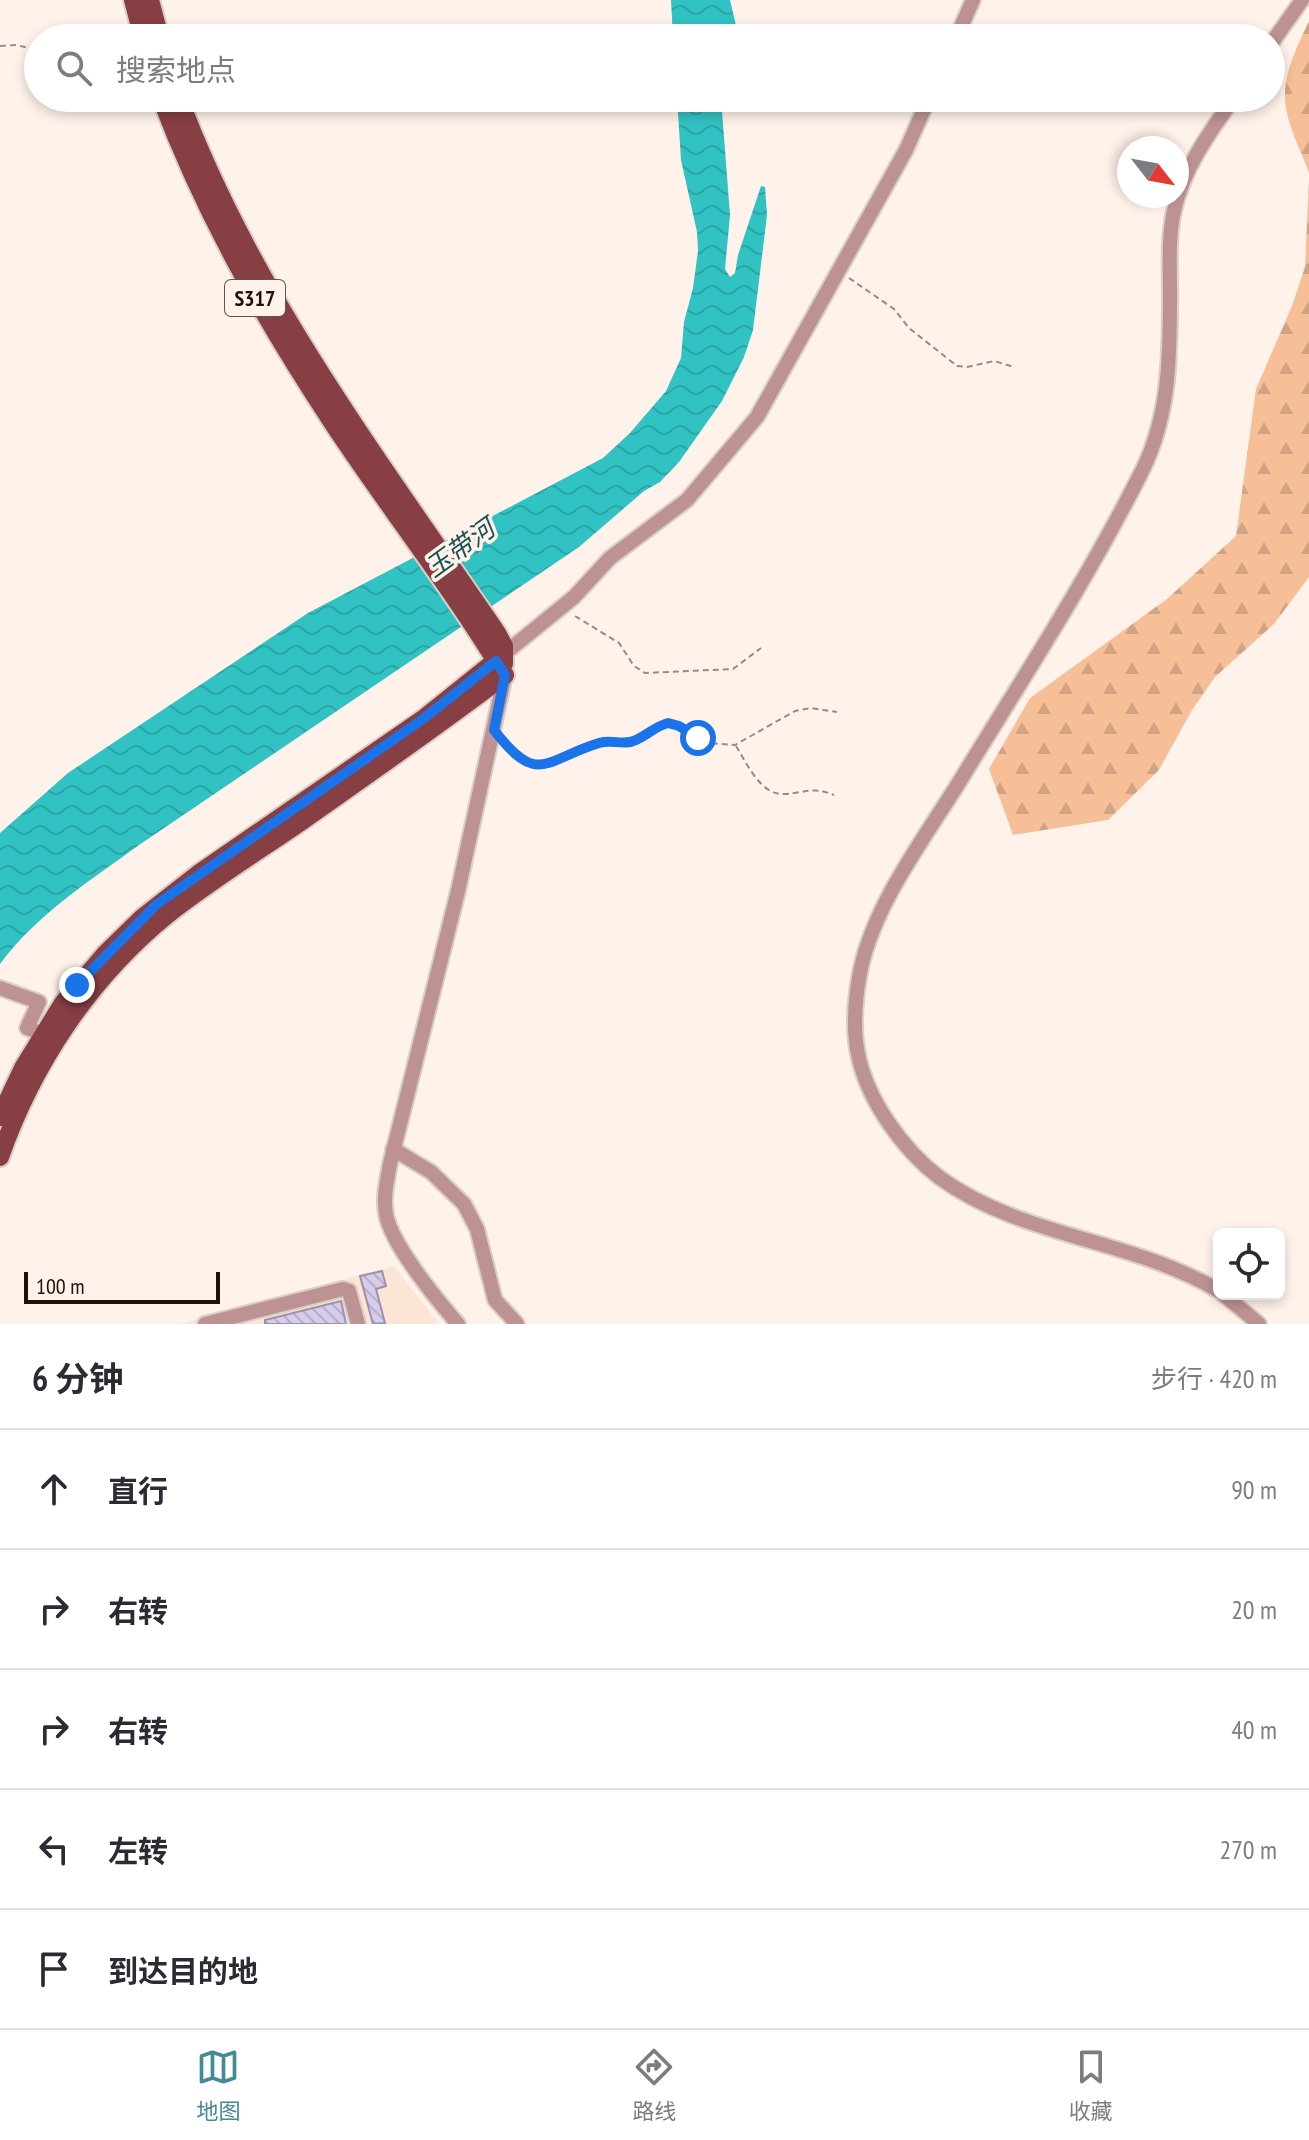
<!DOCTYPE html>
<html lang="zh">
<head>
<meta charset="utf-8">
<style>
  body { margin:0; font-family:"PT Sans Narrow","Noto Sans SC",sans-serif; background:#f7f7f7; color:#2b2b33 }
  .controls { position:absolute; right:24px; bottom:24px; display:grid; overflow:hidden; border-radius:12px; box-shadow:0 4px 12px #0003 }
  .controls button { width:72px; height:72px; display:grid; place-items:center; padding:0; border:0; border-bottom:2px solid #e1e1e2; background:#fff; color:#2b2b33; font:40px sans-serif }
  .compass { position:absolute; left:1117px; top:136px; width:72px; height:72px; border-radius:50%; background:#fff; box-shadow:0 4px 12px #0003; rotate:121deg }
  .scale { position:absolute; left:24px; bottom:20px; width:196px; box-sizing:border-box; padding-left:8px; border:4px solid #1d130b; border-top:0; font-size:22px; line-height:28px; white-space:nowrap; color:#1d130b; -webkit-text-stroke:6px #fff2ea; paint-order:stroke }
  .stop { position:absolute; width:24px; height:24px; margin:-18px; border:6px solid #1a73e8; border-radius:50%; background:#fff }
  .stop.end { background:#1a73e8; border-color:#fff; box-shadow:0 2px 8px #0008 }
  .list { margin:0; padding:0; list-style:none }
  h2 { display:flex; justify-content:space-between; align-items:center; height:104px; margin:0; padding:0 32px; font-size:34px }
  h2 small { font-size:26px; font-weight:400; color:#7c7c81 }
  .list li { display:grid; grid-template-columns:52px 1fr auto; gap:24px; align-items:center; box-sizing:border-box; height:120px; padding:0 32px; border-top:2px solid #e1e1e2 }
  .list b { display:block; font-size:30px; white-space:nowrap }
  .list em { font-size:26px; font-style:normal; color:#7c7c81 }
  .icon { flex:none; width:44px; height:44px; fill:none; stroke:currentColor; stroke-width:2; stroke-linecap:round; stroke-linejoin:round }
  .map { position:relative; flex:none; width:1309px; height:1324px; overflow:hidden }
  .search { position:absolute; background:#fff; box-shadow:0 4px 12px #0003; left:24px; right:24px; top:24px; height:88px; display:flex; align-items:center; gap:20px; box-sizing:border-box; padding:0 28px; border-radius:44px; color:#7c7c81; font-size:30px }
  .sheet { height:704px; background:#fff }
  nav { display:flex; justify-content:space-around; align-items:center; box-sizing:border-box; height:112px; border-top:2px solid #e1e1e2; background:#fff; font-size:22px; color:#7c7c81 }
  nav a { display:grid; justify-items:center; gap:4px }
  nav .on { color:#448b93 }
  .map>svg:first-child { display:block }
  .built { fill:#fbe5d5 }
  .forest { fill:url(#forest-firs) }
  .water { fill:url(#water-waves) }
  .building { fill:url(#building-back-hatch); stroke:#9b90ae; stroke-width:2 }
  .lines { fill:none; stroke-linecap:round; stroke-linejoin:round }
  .minor-casing { stroke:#dbcec6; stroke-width:18 }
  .major-casing { stroke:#dbcec6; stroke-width:22 }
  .path { stroke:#968b83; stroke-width:2; stroke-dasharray:6 4; stroke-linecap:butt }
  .minor { stroke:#bd9293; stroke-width:14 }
  .major { stroke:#873f44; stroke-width:18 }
  .route { stroke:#1a73e8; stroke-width:10 }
  .labels { text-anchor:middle; stroke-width:7; stroke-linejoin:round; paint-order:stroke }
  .shield { fill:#fff2ea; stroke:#61564e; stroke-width:2 }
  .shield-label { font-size:22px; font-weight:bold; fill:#1d130b }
  .water-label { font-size:26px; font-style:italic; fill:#195353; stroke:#fff2ea }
</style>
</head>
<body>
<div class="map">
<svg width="1309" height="1324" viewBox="0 0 1309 1324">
  <defs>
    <pattern id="forest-firs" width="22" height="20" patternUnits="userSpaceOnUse" patternTransform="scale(2)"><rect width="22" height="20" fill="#f6bf98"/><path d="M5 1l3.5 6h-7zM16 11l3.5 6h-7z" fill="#d2a382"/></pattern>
    <pattern id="water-waves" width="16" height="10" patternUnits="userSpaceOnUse" patternTransform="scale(2)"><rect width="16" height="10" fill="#31c2c3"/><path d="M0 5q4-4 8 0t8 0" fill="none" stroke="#2ba6a6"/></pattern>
    <pattern id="building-back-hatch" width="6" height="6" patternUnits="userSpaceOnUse" patternTransform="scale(2)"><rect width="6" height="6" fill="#d7cceb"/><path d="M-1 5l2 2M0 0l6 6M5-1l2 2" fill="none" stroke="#b8aec8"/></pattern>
  </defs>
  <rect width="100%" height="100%" fill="#fff2ea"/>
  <!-- built -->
  <polygon class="built" points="394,1266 439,1324 179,1324"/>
  <!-- forest -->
  <g class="forest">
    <path d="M 1309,21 L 1309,173 C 1302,153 1291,133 1287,113 C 1279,81 1296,49 1309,21 Z"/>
    <polygon points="1309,180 1309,577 1274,624 1215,677 1192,710 1159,770 1108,820 1013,835 989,769 1030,698 1167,599 1236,536 1256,389 1292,306 1305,267"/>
  </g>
  <!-- water -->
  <g class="water">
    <polygon points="671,0 730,0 739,38 726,38 719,33 716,38 673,38"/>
    <path d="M 677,98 L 721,98 L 730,215 L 725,269 L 730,277 L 735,273 L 738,255 L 761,186 L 765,187 L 767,215 L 753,330 L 744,357 L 722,401 L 679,462 L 660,482 L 644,491 L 579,547 L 139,845 C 91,880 36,915 0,964 L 0,833 L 68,773 L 308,613 L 603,458 L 630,433 L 666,391 L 681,358 L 684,322 L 693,288 L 698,251 L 697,232 L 681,160 Z"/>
  </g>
  <!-- building -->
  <g class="building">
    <polygon points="382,1271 386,1286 376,1289 385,1323 373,1324 360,1276"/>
    <polygon points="341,1301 346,1324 265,1324 265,1320"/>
  </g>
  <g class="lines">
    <defs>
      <g id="minor">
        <polyline points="956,38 973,0"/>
        <polyline points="1271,44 1302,0"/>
        <polyline points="504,654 574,597 610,558 687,500 757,417 906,150 929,98"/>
        <polyline points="0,988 39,1002 27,1028 43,1034"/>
        <polyline points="393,1149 431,1172 464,1204 477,1229 495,1300 517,1324"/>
        <path d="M 1219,1291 C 1132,1239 1023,1238 940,1178 C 903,1150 867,1100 858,1054 C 853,1030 855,1002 859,978 C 870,910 922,842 958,784 C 1021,681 1088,579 1142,471 C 1170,415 1170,355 1170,294 C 1170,267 1168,237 1174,211 C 1183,169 1209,133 1234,98"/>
        <polyline points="1223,1294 1259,1324"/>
        <polyline points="205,1324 343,1289 349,1291 358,1324"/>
        <path d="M 458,1324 C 437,1300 391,1244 386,1214 C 383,1197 387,1181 390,1164 L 458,891 L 505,675"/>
      </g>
      <g id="major">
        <polyline points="133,0 143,38"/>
        <polyline points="150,0 160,38"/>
        <path d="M 161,98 C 205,215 266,322 334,425 C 389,508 451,587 502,671"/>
        <path d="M 179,98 C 252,294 380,461 497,633 L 504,646 L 504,664"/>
        <polyline points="0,1117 23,1068 63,1003 105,954 143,917 198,874 423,719 504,654"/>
        <path d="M 0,1157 C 33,1063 90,978 167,915 C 210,881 257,852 302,821 C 370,773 438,726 505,675"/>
      </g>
    </defs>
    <!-- minor casing -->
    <use href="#minor" class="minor-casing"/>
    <!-- major casing -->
    <use href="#major" class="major-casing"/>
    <!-- path -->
    <g class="path">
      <polyline points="0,46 16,45 38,50"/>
      <polyline points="849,278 894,309 909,328 957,366 967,367 994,361 1014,367"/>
      <polyline points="575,616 619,643 634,666 645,673 733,669 761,648"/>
      <polyline points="504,743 522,762 539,765 602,742 624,743 635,741 663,724 679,726 708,743 735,745 795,711 811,708 837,712"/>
      <path d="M 736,746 C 746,762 761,796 784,794 C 806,793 812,786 834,795"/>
    </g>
    <!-- minor -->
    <use href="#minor" class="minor"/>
    <!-- major -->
    <use href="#major" class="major"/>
  </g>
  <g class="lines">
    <!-- route -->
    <path class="route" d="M 77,985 L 157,904 L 423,719 L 496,661 L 505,675 L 494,730 C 538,787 544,760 599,743 C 612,739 624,746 636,740 C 647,735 656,726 668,723 L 679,726 L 698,738"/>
  </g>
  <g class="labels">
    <!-- shield labels -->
    <rect class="shield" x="225" y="280" width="60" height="36" rx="6"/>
    <g class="shield-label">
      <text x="255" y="306">S317</text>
    </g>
    <!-- water labels -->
    <g class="water-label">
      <text transform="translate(460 548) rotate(-36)" y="9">玉带河</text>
    </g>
  </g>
</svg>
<div class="controls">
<button><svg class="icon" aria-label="locate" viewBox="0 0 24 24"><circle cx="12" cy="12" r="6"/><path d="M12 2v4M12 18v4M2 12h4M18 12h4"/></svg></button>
</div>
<svg class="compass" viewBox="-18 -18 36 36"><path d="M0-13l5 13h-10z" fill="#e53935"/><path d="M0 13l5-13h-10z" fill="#7c7c81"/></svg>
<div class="scale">100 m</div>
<div class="stop" style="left:698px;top:738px"></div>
<div class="stop end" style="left:77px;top:985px"></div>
<div class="search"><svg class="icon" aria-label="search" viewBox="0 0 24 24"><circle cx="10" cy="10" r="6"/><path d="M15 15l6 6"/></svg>搜索地点</div>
</div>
<section class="sheet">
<h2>6 分钟<small>步行 · 420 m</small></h2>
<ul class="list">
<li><svg class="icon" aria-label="ahead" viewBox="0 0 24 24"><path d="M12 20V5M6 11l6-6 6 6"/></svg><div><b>直行</b></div><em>90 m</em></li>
<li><svg class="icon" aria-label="right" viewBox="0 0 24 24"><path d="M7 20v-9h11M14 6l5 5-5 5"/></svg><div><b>右转</b></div><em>20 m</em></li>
<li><svg class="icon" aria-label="right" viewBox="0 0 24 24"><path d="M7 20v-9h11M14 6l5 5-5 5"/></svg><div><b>右转</b></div><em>40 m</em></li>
<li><svg class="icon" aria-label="left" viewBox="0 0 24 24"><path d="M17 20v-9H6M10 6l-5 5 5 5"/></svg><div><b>左转</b></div><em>270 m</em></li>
<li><svg class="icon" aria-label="arrive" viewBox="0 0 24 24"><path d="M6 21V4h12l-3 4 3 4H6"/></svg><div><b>到达目的地</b></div></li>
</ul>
</section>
<nav>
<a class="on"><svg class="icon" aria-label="map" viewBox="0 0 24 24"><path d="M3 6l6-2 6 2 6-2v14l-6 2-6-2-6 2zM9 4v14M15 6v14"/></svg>地图</a>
<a><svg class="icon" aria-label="directions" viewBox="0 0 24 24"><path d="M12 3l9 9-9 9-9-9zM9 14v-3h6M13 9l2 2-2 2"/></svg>路线</a>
<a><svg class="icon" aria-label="saved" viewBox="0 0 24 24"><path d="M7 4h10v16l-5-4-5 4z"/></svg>收藏</a>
</nav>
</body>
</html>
